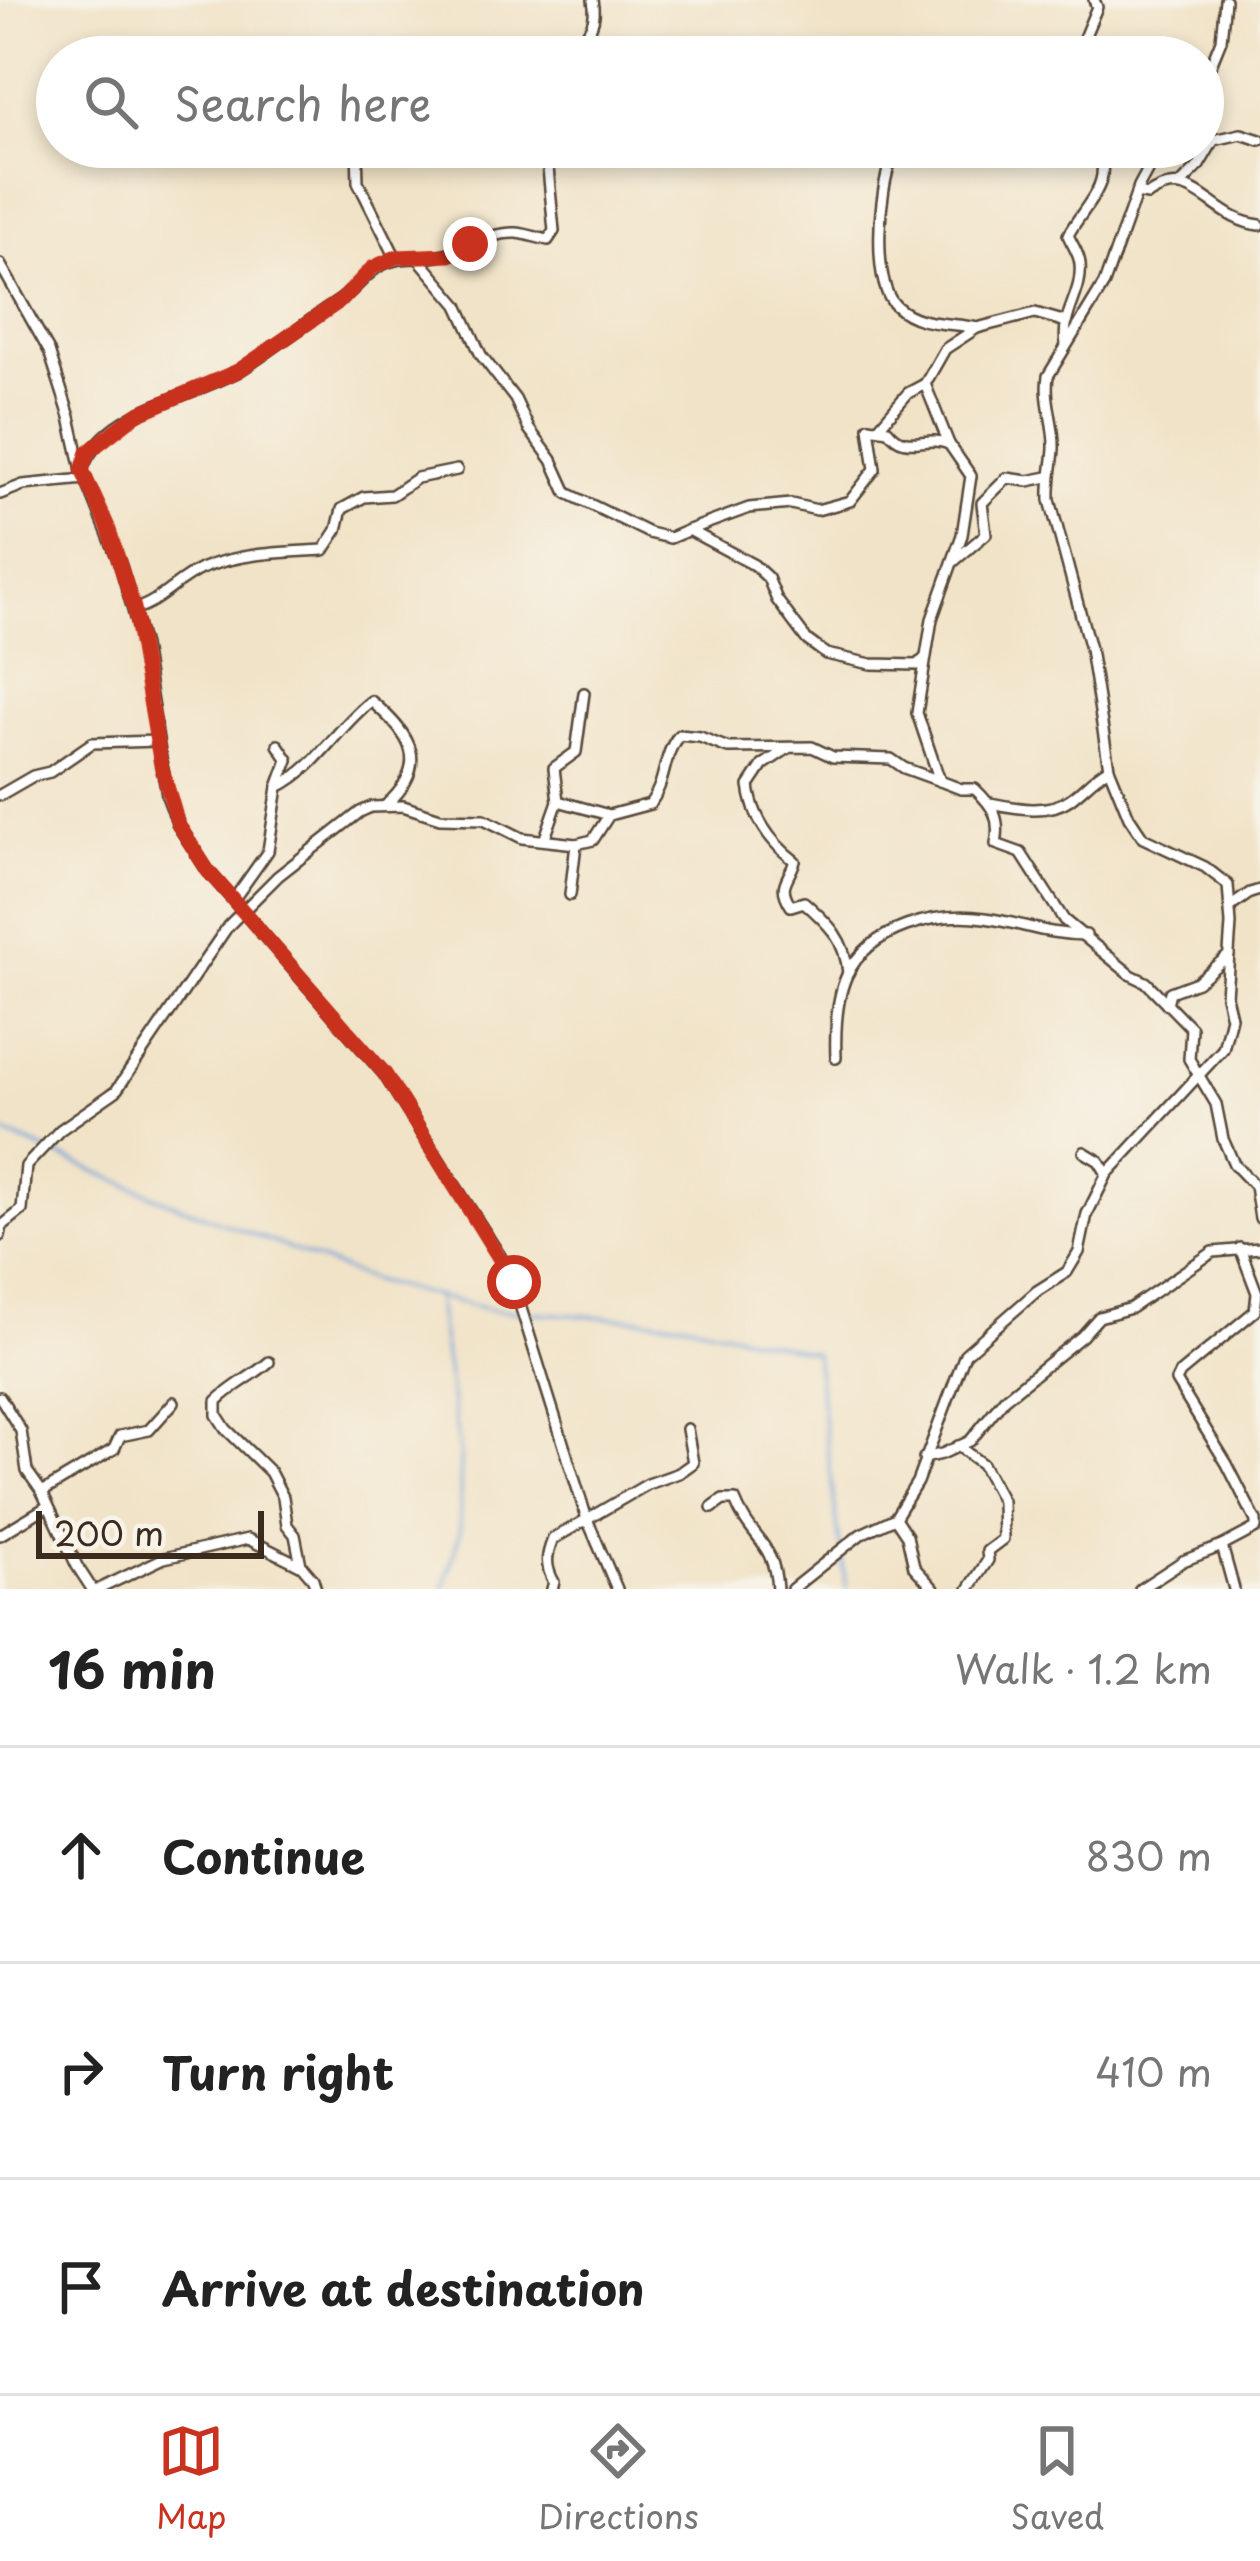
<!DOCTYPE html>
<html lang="en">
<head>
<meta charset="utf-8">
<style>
  body { margin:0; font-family:"Playpen Sans",sans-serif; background:#f2f2f2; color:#222 }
  .scale { position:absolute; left:36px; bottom:30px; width:228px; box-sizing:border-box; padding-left:12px; border:6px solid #3b2a1e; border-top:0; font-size:33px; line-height:42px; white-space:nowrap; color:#3b2a1e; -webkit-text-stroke:9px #f7f3e8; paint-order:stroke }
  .stop { position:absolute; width:36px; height:36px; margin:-27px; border:9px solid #c8321e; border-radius:50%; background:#fff }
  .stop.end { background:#c8321e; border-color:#fff; box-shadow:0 3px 12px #0008 }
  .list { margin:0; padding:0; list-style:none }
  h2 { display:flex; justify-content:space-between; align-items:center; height:156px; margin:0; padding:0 48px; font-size:51px }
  h2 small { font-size:39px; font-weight:400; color:#767676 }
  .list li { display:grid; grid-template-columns:78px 1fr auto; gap:36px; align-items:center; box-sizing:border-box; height:216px; padding:0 48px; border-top:3px solid #e0e0e0 }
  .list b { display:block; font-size:45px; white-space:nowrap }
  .list em { font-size:39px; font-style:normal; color:#767676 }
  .icon { flex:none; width:66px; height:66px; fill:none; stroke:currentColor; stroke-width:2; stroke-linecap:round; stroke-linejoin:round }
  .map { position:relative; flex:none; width:1260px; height:1589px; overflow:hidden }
  .search { position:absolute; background:#fff; box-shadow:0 6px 18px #0003; left:36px; right:36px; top:36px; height:132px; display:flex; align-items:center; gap:30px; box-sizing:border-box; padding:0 42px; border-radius:66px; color:#767676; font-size:45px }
  .sheet { height:804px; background:#fff }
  nav { display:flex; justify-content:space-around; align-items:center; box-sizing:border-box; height:168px; border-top:3px solid #e0e0e0; background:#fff; font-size:33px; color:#767676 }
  nav a { display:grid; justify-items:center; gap:6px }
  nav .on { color:#c8321e }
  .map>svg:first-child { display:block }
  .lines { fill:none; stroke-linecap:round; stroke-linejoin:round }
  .stream { stroke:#6fa1da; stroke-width:3 }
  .minor-casing { stroke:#564637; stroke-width:14 }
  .minor { stroke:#fff; stroke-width:9 }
  .route { stroke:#c8321e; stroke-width:15 }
</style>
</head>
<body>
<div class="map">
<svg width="1260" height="1589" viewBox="0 0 1260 1589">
  <rect width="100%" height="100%" fill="#f7f3e8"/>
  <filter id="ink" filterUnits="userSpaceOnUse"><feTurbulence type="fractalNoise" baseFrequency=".00833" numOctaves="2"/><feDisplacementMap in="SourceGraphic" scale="24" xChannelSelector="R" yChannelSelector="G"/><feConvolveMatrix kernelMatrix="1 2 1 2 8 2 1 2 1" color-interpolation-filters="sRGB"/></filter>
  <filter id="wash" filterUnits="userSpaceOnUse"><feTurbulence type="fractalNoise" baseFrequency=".004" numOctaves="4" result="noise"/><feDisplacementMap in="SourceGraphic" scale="48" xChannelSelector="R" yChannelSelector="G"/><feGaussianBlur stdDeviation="2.7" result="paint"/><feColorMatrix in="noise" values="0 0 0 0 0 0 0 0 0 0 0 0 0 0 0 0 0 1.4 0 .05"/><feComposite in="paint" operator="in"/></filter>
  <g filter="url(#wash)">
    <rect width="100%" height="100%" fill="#f1e3c7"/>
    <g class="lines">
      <!-- stream -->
      <g class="stream">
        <polyline points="0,1131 164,1200 373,1281 491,1310 684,1322 815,1353 840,1546"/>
        <polyline points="436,1296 460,1457 460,1532 444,1589"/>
        <polyline points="842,1555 846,1589"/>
      </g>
    </g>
  </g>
  <g filter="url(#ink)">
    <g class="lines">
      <defs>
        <g id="minor">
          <path d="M 434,57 C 465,53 509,43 537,57"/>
          <path d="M 567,57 C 583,36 599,29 593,0"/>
          <polyline points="1076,57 1097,7 1094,0"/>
          <polyline points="1203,84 1221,40 1225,0"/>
          <polyline points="357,147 358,182 396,258"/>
          <polyline points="1181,184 1198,167 1214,140 1241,134 1260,140"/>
          <path d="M 1136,193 L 1148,195 C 1194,163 1212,221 1260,225"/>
          <path d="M 418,258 C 454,259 483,231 517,233 C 527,234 538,238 548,240 L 554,231 L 546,147"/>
          <polyline points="0,264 49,351 70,417 82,470 121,567 143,646 167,796 178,825 208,871 384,1074 509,1270 587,1519 617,1589"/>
          <polyline points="977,328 1035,313 1063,321"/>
          <path d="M 1066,345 C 1061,311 1083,295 1080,264 C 1079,253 1072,245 1068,235 C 1085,204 1116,182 1096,147"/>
          <polyline points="878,428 908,393 925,384"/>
          <path d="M 82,470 C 106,406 190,400 242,369 C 274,349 302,325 333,305 C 368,283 369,257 418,258 L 458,305 L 481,355 L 515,399 L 529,429 L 552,460 L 567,493 L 649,533 L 670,538 L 689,530 L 754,565 L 768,578 L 777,600 L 807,640 L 826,654 L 871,664 L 918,665 L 924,659"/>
          <polyline points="0,494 23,485 85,479"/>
          <path d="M 689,530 L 749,508 L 791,504 L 817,510 L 850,501 L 875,469 L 869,427 L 888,430 C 906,454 925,434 949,444"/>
          <polyline points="953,562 986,534 982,503 1007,478 1028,481 1048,477"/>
          <path d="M 135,609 C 160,602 177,580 201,569 C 239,553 283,552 324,550 L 337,530 L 342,509 L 364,497 L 392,495 L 417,478 L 457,470"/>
          <polyline points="584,693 576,752 554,768 558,801 609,815"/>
          <path d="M 787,749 L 763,765 L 749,786 C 753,818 770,842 795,861 C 788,882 777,884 791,906 L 804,902 C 829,924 845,939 848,973"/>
          <path d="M 940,781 L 961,789 L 975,789 C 994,807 1001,819 996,844 L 1021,853 L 1064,920 L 1131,975 L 1146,982 L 1191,1028 L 1189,1059 L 1216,1104 L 1223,1139 L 1234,1164 L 1255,1186 L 1260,1218"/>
          <polyline points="278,787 288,760 278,745"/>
          <polyline points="0,795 33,776 50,772 92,743 158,741"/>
          <path d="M 990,803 C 1015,808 1048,815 1070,799 C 1084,789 1093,777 1109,768"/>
          <polyline points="545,838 558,801"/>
          <path d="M 570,895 L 576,844 L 593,840 L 609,815 L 650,804 C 667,781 662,756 679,735 L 700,737 L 728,748 L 812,747 L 833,757 L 891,759 L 904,768 L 940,781 L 917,713 L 932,619 L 962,535 L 971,476 L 949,444 L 925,384 L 945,349 L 977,328 C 950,322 919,327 896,306 C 871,284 879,187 892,159"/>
          <path d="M 234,899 L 268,851 L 278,787 C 318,767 337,727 371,701 C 412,735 431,765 385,806"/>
          <polyline points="1230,907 1250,893 1260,890"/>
          <polyline points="1167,1004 1170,992 1197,982 1229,955"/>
          <path d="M 836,1058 C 835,1033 836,999 847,975 C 870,927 937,911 985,918 C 1022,923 1045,935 1086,935"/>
          <polyline points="1084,1152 1099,1161 1107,1174"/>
          <polyline points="0,1236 2,1226 22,1210 26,1166 60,1130 116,1091 228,926 278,876 360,812 371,807 403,806 440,818 484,819 522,838 576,844"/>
          <path d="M 269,1362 C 252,1377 233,1385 217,1401 L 217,1415 L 226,1429 L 270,1472 L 283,1497 L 287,1525 L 295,1535 L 301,1565 L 313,1579 L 316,1589"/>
          <polyline points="0,1397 21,1431 27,1471 42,1492 77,1566 92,1589"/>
          <polyline points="958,1446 982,1464 1002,1501 1003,1539 987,1551 988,1560 969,1589"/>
          <polyline points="924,1458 942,1454 970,1441 1004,1399 1082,1336 1099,1317 1131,1308 1213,1252 1260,1248"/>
          <polyline points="42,1492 114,1449 120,1436 149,1430 174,1402"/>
          <path d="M 712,1508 L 723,1500 L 735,1500 C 751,1541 774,1540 777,1589"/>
          <polyline points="895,1518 907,1536 914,1567 934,1589"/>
          <polyline points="0,1535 48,1506"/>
          <polyline points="1222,1546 1256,1528 1256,1521 1227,1464 1176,1381 1180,1373 1255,1311 1257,1293 1240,1248"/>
          <polyline points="99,1589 164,1558 248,1539 300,1565"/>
          <path d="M 552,1589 L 554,1582 C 545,1566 546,1556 553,1539 L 648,1484 L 679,1473 L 693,1463 L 687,1429"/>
          <path d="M 792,1589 L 861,1534 L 895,1518 L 917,1482 L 965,1354 L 1037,1291 L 1067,1272 L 1079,1252 L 1087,1214 L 1107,1174 L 1223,1049 L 1231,1017 L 1226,996 L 1231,924 L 1228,885 L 1205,867 L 1143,838 L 1129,817 L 1109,768 L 1090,649 L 1050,500 C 1049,481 1053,466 1054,448 C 1055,424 1044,401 1048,376 L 1104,284 L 1139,186 L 1160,147"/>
          <polyline points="1140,1589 1183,1561 1222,1546 1234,1589"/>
        </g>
      </defs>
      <!-- minor casing -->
      <use href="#minor" class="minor-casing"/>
      <!-- minor -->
      <use href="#minor" class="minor"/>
    </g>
  </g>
  <g class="lines" filter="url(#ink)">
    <!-- route -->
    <polyline class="route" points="470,244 450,255 396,257 372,268 343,299 238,371 137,414 88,452 82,470 108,527 134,608 161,765 178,824 208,871 385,1074 514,1282"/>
  </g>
</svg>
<div class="scale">200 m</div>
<div class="stop" style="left:514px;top:1282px"></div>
<div class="stop end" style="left:470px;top:244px"></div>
<div class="search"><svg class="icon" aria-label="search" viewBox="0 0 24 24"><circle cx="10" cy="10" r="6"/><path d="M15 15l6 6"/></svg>Search here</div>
</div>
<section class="sheet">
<h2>16 min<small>Walk · 1.2 km</small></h2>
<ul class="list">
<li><svg class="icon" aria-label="ahead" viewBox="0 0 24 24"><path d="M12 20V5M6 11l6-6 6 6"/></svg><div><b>Continue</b></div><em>830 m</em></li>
<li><svg class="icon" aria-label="right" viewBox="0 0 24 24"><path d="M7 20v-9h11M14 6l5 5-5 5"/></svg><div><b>Turn right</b></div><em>410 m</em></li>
<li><svg class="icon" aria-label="arrive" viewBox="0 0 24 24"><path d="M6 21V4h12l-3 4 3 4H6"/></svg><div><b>Arrive at destination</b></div></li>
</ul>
</section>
<nav>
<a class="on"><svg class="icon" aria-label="map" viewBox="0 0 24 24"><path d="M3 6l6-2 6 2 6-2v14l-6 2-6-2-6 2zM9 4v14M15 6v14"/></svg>Map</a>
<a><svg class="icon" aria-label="directions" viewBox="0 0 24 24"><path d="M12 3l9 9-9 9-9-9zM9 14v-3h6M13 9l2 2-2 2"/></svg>Directions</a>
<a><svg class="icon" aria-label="saved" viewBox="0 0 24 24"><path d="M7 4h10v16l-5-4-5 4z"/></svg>Saved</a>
</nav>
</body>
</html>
